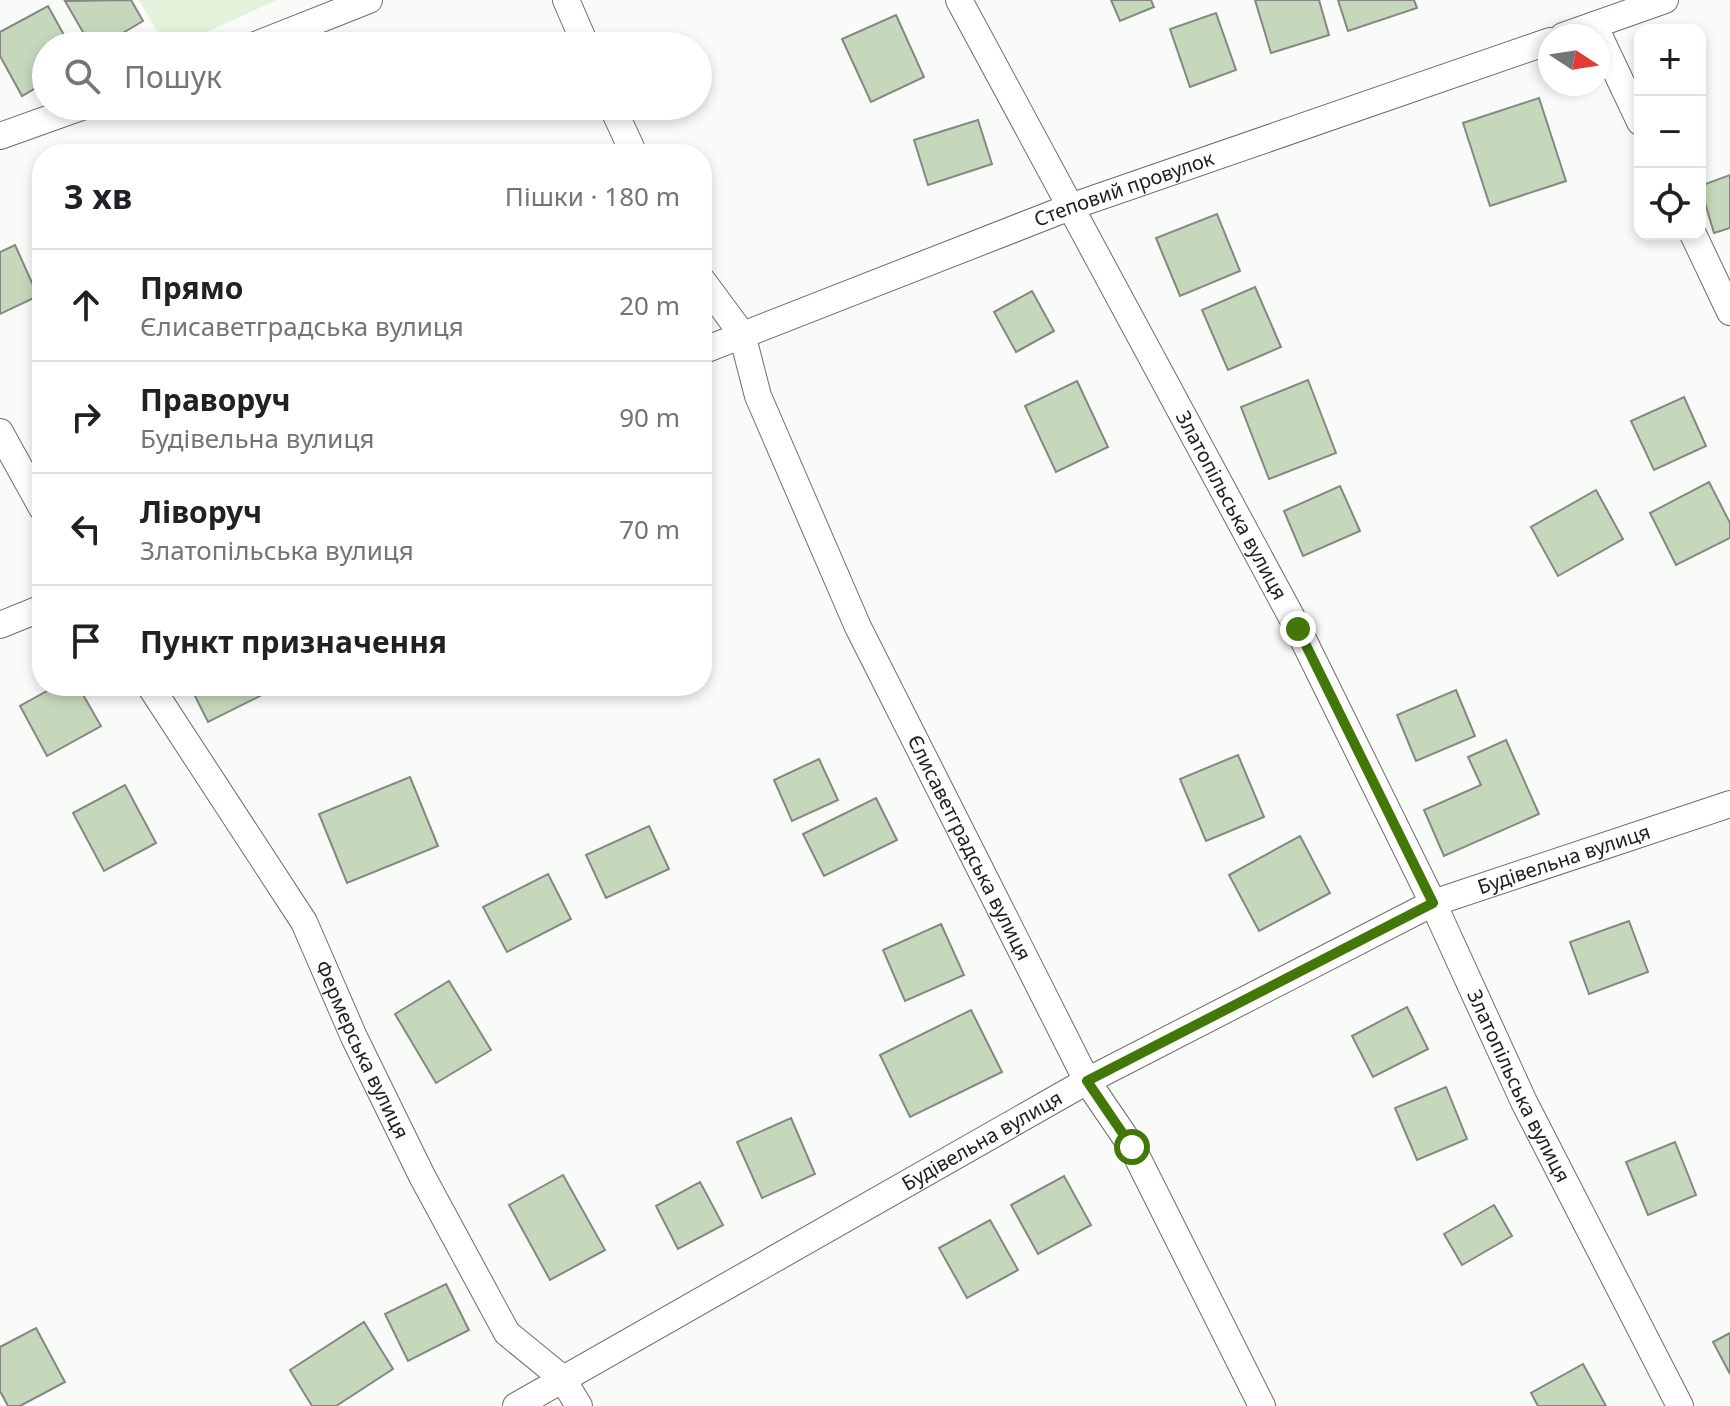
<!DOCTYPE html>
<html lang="uk">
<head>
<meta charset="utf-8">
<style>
  body { margin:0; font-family:"Noto Sans",sans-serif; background:#f2f2f2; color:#202124 }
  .controls { position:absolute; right:24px; top:24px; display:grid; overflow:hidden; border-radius:16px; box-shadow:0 4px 12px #0003 }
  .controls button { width:72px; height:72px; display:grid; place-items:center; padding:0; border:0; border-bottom:2px solid #e0e0e0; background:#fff; color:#202124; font:40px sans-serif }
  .compass { position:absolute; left:1538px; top:24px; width:72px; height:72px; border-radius:50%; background:#fff; box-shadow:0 4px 12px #0003; rotate:102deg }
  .stop { position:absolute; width:24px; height:24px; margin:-18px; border:6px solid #437808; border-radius:50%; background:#fff }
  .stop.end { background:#437808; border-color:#fff; box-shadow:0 2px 8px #0008 }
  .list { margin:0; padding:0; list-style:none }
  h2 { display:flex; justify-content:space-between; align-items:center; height:104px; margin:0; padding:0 32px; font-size:34px }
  h2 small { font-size:26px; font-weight:400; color:#757577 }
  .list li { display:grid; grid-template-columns:52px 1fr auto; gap:24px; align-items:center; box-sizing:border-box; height:112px; padding:0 32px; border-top:2px solid #e0e0e0 }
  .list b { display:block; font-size:30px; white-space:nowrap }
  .list p { margin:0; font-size:26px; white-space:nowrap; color:#757577 }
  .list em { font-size:26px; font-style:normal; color:#757577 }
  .icon { flex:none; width:44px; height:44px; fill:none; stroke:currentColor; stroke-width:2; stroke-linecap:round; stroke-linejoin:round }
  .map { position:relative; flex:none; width:1730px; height:1406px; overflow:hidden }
  .search { position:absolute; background:#fff; box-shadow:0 4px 12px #0003; left:32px; top:32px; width:680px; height:88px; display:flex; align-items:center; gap:20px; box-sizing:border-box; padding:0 28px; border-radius:44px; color:#757577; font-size:30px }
  .panel { position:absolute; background:#fff; box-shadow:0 4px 12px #0003; left:32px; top:144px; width:680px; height:552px; border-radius:32px }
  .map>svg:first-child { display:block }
  .green { fill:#e4f2db }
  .building { fill:#c6d8bb; stroke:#858783; stroke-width:2 }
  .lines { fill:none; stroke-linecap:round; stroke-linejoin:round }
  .street-casing { stroke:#6d6f6b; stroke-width:28 }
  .street { stroke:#fff; stroke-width:26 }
  .route { stroke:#437808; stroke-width:10 }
  .labels { text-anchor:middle; stroke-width:7; stroke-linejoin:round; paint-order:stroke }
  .street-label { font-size:20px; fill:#202120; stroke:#fff }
</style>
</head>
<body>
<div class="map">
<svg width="1730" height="1406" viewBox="0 0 1730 1406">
  <rect width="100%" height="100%" fill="#f9fbf8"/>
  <!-- green -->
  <polygon class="green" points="139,0 277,0 176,46 166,46"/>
  <!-- building -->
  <g class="building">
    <polygon points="131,0 143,21 101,46 91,46 65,1"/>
    <polygon points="1111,0 1151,0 1154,7 1120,21"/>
    <polygon points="1255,0 1319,0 1329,35 1271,53"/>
    <polygon points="1338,0 1414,0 1417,8 1348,31"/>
    <polygon points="48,6 70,46 46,46 46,82 22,96 0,56 0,32"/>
    <polygon points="1216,13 1236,70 1190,87 1170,29"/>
    <polygon points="896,15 924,77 871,102 842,39"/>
    <polygon points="1539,98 1566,181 1490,206 1463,123"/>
    <polygon points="978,120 992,164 928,185 914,140"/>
    <polygon points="1730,175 1730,228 1714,233 1700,186"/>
    <polygon points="1217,214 1240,271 1180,296 1156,238"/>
    <polygon points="15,245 38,296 0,314 0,252"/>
    <polygon points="1255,287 1281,347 1228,370 1202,310"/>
    <polygon points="1032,291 1054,331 1016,352 994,312"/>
    <polygon points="1308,380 1336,453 1269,479 1241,407"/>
    <polygon points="1077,381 1108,447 1056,472 1025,406"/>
    <polygon points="1684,397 1706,446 1654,470 1631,421"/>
    <polygon points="1709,482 1730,523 1730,538 1676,565 1650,513"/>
    <polygon points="1340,486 1360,531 1303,556 1284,511"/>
    <polygon points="1596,490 1623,539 1558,576 1531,527"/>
    <polygon points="56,686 78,686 101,726 47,756 20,706"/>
    <polygon points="190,686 273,686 274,689 208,722"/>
    <polygon points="1456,690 1475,736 1416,761 1397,715"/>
    <polygon points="1506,740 1539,814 1444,856 1424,810 1481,785 1468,757"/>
    <polygon points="1238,755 1264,817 1206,841 1180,779"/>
    <polygon points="819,759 838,800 792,821 774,780"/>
    <polygon points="410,777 438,846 347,883 319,814"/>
    <polygon points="125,785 156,843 104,871 73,813"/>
    <polygon points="876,798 897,840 824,876 803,834"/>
    <polygon points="649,826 669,869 606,898 586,855"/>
    <polygon points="1300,836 1330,893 1259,931 1229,875"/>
    <polygon points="548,874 571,919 507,952 483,907"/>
    <polygon points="1629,921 1648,972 1589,994 1570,942"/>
    <polygon points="941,924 964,975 905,1001 883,950"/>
    <polygon points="449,981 491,1050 436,1083 395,1014"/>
    <polygon points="1407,1007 1428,1049 1373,1077 1352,1036"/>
    <polygon points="971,1010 1002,1072 910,1117 880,1055"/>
    <polygon points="1446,1087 1467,1139 1417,1160 1395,1108"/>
    <polygon points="791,1118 815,1174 762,1198 737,1142"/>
    <polygon points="1675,1142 1696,1195 1648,1215 1626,1162"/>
    <polygon points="563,1175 605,1250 550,1280 509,1205"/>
    <polygon points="1064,1176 1091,1225 1038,1254 1011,1205"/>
    <polygon points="700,1182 723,1225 678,1249 656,1206"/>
    <polygon points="1494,1205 1512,1236 1462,1265 1444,1234"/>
    <polygon points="990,1220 1018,1270 967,1298 939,1248"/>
    <polygon points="446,1284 469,1330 408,1361 385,1314"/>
    <polygon points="364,1322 393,1369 336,1406 312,1406 290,1370"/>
    <polygon points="36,1328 65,1382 20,1406 8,1406 0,1391 0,1347"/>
    <polygon points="1730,1333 1730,1374 1713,1342"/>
    <polygon points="1583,1364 1606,1406 1538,1406 1531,1393"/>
  </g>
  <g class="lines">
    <defs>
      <g id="street">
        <polyline points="566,0 586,46"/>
        <path id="s1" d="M 959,0 L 1298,629 L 1433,903 L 1524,1102 L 1680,1406"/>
        <polyline points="1594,25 1640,122"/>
        <polyline points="1563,36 1665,0"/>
        <polyline points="253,46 369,0"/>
        <polyline points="612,106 634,154"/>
        <polyline points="0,136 84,106"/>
        <polyline points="1693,234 1730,312"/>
        <path id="s2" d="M 702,280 L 742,334 L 758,396 L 858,627 L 1087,1081 L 1132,1147 L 1262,1406"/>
        <path id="s3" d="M 702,351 L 1070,207 L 1550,41"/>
        <polyline points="0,432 42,508"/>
        <polyline points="0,625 42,608"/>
        <path id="s4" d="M 150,686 L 304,922 L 354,1037 L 422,1176 L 507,1333 L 562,1378 L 579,1406"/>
        <path id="s5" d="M 516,1406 L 1087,1081 L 1433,903 L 1730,804"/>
      </g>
    </defs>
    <!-- street casing -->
    <use href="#street" class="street-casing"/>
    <!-- street -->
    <use href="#street" class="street"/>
  </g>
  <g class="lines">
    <!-- route -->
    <polyline class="route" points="1132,1147 1087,1081 1433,903 1298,629"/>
  </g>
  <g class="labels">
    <!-- street labels -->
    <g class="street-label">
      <text dy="7" stroke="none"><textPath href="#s3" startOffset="452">Степовий провулок</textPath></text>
      <text dy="7" stroke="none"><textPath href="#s1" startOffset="574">Златопільська вулиця</textPath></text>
      <text dy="7" stroke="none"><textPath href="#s2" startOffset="630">Єлисаветградська вулиця</textPath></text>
      <text dy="7" stroke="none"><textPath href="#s5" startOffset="1184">Будівельна вулиця</textPath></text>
      <text dy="7" stroke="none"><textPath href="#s4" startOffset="422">Фермерська вулиця</textPath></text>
      <text dy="7" stroke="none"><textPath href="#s1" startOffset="1222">Златопільська вулиця</textPath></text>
      <text dy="7" stroke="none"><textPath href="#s5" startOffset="536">Будівельна вулиця</textPath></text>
    </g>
  </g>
</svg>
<div class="controls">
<button>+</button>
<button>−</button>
<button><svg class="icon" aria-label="locate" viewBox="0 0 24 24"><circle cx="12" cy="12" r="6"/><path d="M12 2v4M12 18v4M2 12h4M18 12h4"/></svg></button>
</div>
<svg class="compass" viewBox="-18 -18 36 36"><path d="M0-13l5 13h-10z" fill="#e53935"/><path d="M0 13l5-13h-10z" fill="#757577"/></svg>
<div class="stop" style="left:1132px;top:1147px"></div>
<div class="stop end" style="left:1298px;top:629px"></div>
<div class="search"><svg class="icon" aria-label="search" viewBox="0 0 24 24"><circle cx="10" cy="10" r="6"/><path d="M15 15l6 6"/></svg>Пошук</div>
<section class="panel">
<h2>3 хв<small>Пішки · 180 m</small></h2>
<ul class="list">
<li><svg class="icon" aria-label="ahead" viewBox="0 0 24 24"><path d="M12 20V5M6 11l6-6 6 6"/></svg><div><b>Прямо</b><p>Єлисаветградська вулиця</p></div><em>20 m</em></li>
<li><svg class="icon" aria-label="right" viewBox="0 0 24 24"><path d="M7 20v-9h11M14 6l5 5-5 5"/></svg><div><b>Праворуч</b><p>Будівельна вулиця</p></div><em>90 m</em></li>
<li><svg class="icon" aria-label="left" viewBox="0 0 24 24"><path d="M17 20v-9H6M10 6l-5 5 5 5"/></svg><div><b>Ліворуч</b><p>Златопільська вулиця</p></div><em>70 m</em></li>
<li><svg class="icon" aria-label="arrive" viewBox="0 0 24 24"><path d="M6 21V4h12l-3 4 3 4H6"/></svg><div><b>Пункт призначення</b></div></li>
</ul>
</section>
</div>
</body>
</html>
